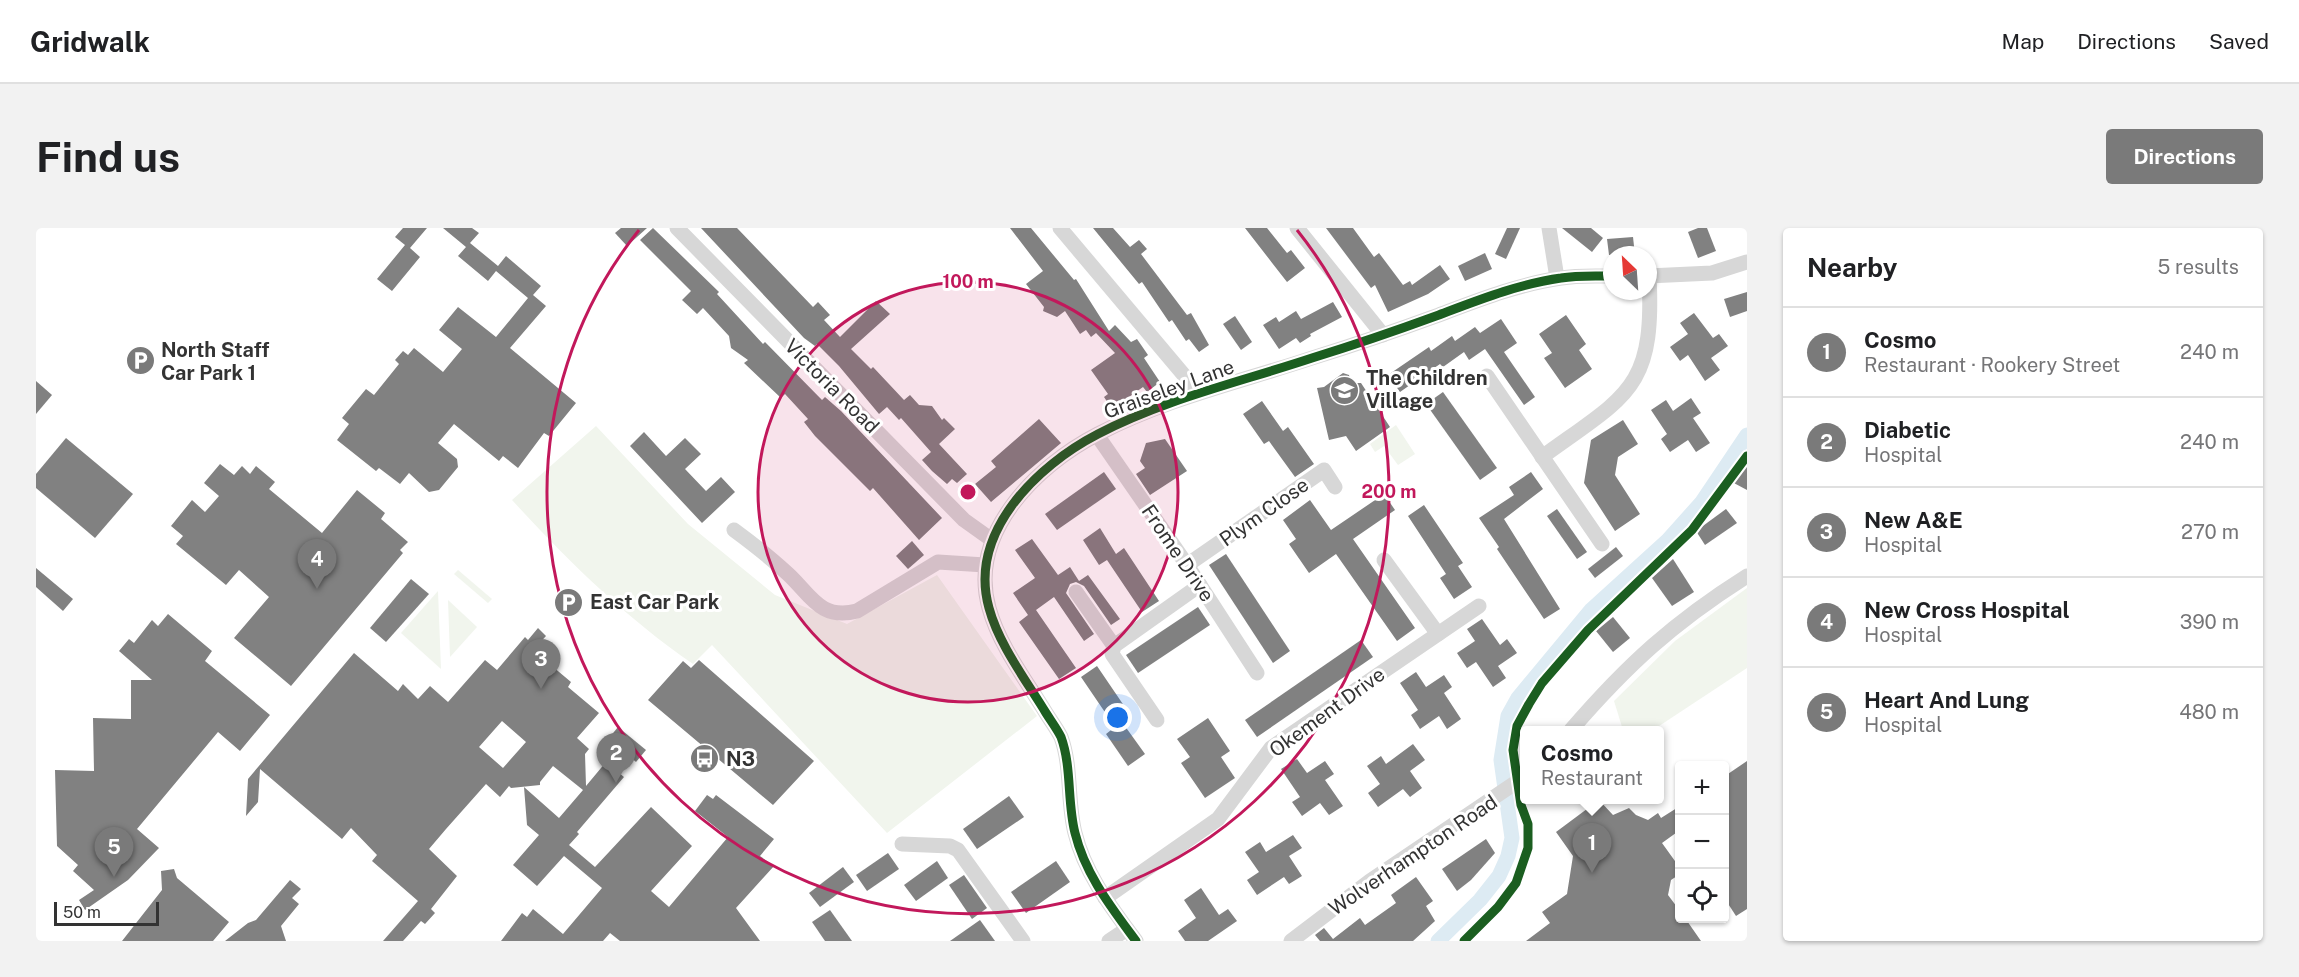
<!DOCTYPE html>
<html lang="en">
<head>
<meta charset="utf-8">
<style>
  body { margin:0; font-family:"Public Sans",sans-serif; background:#f2f2f2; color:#202124 }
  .controls { position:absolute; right:18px; bottom:18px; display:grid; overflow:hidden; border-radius:6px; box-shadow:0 2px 4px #0004 }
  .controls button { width:54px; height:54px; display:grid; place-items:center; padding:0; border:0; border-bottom:2px solid #e0e0e0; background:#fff; color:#202124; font:30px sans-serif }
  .compass { position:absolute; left:1567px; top:18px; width:54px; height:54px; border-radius:50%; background:#fff; box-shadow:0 2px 4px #0004; rotate:335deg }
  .scale { position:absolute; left:18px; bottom:15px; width:105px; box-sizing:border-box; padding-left:6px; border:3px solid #333; border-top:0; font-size:16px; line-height:21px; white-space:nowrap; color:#333; -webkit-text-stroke:4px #fff; paint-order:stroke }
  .you { position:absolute; left:1082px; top:490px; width:21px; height:21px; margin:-15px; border:4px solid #fff; border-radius:50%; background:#1a73e8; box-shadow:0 0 0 9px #1a73e833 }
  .badge { display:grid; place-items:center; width:39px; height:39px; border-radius:50%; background:#7a7a7a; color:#fff; font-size:20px; font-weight:700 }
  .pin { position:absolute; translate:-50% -50px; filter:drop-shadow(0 2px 3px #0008) }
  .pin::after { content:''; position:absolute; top:32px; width:21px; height:18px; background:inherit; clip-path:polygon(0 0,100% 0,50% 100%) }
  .popup { position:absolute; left:1484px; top:498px; width:144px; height:78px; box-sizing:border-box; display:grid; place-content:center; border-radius:6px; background:#fff; filter:drop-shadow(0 2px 4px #0005); font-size:20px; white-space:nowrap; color:#757577 }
  .popup b { font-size:22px; color:#202124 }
  .popup::after { content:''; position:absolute; left:50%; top:100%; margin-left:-12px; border:12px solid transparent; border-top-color:#fff }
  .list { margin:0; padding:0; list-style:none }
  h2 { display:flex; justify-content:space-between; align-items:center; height:78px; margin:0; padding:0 24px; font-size:26px }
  h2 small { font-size:20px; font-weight:400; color:#757577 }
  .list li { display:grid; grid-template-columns:39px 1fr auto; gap:18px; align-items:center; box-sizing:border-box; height:90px; padding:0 24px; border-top:2px solid #e0e0e0 }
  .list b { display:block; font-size:22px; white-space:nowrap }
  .list p { margin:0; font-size:20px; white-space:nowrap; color:#757577 }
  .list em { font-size:20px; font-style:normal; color:#757577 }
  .icon { flex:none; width:33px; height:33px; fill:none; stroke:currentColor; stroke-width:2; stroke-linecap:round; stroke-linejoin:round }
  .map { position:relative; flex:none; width:1711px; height:713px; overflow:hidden; border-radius:6px }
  header { display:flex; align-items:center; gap:36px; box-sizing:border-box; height:84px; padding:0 30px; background:#fff; border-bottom:2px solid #e0e0e0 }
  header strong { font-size:28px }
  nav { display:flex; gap:33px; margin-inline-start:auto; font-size:21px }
  .intro { display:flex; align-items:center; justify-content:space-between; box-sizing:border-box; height:144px; padding:0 36px }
  h1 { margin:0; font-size:42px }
  .button { padding:15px 27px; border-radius:6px; background:#7a7a7a; color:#fff; font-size:21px; font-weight:700 }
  main { display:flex; gap:36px; padding:0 36px }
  aside { flex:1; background:#fff; border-radius:6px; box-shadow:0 2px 4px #0004 }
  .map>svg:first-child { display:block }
  .green { fill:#f1f5ed }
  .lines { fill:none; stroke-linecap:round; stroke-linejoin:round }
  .canal { stroke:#ddebf3; stroke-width:15 }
  .building { fill:#818181; fill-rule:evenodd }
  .minor { stroke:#d7d7d7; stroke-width:15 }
  .cycleway-casing { stroke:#fff; stroke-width:13 }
  .cycleway { stroke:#1b5e20; stroke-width:9 }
  .ring { fill:none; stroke:#c2185b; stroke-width:3 }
  .labels { text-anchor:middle; stroke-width:6; stroke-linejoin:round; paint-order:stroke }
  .poi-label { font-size:20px; font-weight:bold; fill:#333; stroke:#fff; text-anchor:start }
  .street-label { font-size:20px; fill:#333; stroke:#fff }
  .centre { fill:#c2185b; stroke:#fff; stroke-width:3 }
  .ring-label { font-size:18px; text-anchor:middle; font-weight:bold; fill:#c2185b; stroke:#fff; stroke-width:6; stroke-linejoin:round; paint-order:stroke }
</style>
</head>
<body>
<header>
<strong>Gridwalk</strong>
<nav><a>Map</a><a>Directions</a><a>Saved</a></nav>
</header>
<div class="intro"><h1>Find us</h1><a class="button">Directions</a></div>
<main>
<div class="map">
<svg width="1711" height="713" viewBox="0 0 1711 713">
  <rect width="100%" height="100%" fill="#fff"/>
  <!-- green -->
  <g class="green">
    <polygon points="1360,197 1379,226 1362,237 1348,218 1339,224 1334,216"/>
    <path d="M 560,198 L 652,296 L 739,367 L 811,396 L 901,347 L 1001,488 L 851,605 L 676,417 L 657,436 C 589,389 532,333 476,272 Z"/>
    <polygon points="422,342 456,371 452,375 418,346"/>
    <polygon points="1711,360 1711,440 1617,502 1587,502 1578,473 1639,413"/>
    <polygon points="402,363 405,441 365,405"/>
    <polygon points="412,372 441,399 414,429"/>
  </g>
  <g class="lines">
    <!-- canal -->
    <polyline class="canal" points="1402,713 1444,672 1463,648 1472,628 1476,610 1465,532 1472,488 1482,470 1555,382 1632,312 1666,274 1711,207"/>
  </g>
  <!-- building -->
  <g class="building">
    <polygon points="367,0 391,0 374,20 384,29 356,63 341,51 369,17 359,9"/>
    <polygon points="407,0 436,0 443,5 434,15 462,38 470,28 505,58 497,67 510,78 474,120 540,175 513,208 508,205 482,240 467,228 463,233 418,196 402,215 421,231 422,239 403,262 393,264 373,245 364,256 343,240 340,243 301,212 313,196 306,190 330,161 338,167 363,136 359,132 367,123 372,127 378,120 407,144 426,121 403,102 422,79 460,109 492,70 460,43 452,53 422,28 430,19"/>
    <polygon points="585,0 611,0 591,18 579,5"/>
    <polygon points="617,0 683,64 681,66 727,116 729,114 786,172 789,169 805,183 906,290 883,312 837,260 834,263 779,208 768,194 772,191 749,166 745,170 708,135 712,132 695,120 693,108 667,80 661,86 646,72 655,63 604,12"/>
    <polygon points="665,0 701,0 777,79 782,74 794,87 788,92 804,109 840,73 854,86 815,121 835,141 837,139 868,172 874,167 883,177 896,178 906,192 908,190 919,201 903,216 931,246 921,255 916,251 911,256 896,243 886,232 895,224 865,190 863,192 851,179 843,186 803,138 781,116 779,118 768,110"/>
    <polygon points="974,0 995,0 1038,52 1040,51 1073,103 1079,97 1095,114 1101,111 1112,127 1108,130 1124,154 1111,164 1107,159 1076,181 1068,169 1072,166 1055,142 1079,125 1060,105 1055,109 1050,102 1044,106 1029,83 1021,89 1007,83 1008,79 990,56 1007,43"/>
    <polygon points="1057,0 1077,0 1094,19 1103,12 1111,21 1105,26 1151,87 1155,85 1173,117 1163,124 1153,111 1150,113 1136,92 1133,94 1106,54 1103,56"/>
    <polygon points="1209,0 1231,0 1251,25 1255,22 1269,40 1251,54"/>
    <polygon points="1290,0 1317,0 1338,29 1343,25 1367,57 1374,53 1376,57 1404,37 1414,51 1392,66 1352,84 1339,57 1335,60"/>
    <polygon points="1471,0 1484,0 1470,31 1459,26"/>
    <polygon points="1526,0 1555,0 1567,10 1556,24"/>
    <polygon points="1662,0 1671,0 1680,23 1662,30 1652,4"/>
    <polygon points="1597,9 1599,27 1573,27 1571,11"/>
    <polygon points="1449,25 1456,41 1429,53 1422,38"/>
    <polygon points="1711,64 1711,83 1694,89 1688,71"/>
    <polygon points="1297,74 1306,89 1274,106 1275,108 1264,115 1260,110 1243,121 1227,97 1240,89 1243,94 1260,83 1265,91"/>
    <polygon points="1658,85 1677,110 1683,106 1692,118 1675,130 1684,142 1669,153 1652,127 1644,133 1634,119 1652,106 1644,95"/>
    <polygon points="1530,87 1550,116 1543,122 1556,141 1529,160 1508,130 1516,125 1503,106"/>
    <polygon points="1199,88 1216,114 1205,122 1187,96"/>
    <polygon points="1465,91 1481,115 1468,124 1499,169 1488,177 1449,121 1433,132 1428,124 1407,139 1404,136 1364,164 1352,147 1393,119 1395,123 1416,108 1419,113 1439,99 1444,105"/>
    <polygon points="1307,145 1313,147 1315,155 1325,155 1354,199 1320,223 1310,208 1293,212 1281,160 1288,159"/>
    <polygon points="0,153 16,167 0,186"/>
    <polygon points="1407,164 1461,240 1444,252 1390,176"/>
    <polygon points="1655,170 1665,185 1657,190 1674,215 1660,224 1652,212 1634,224 1625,211 1631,206 1615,182 1630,172 1637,183"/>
    <polygon points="1226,173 1247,203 1252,199 1278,236 1259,249 1233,213 1228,216 1207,186"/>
    <polygon points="1003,191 1025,215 955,274 939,256 960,239 955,233"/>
    <polygon points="1587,192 1602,216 1582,229 1579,247 1604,286 1579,303 1548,255 1555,212"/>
    <polygon points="608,204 630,228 649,210 665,226 649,241 670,263 685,249 699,264 666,295 594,218"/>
    <polygon points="30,210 97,266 59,310 0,260 0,246"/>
    <polygon points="1129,211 1151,243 1114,267 1100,246 1109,240 1104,233 1110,215"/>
    <polygon points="1711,233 1711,262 1696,254"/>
    <polygon points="184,236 198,247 206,238 214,246 220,238 239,254 233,261 286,305 321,262 349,285 345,291 372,314 364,322 367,325 255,458 198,410 233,369 203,342 190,357 140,316 147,308 135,298 156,272 169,284 183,268 168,255"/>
    <polygon points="1068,244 1080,261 1021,302 1009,286"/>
    <polygon points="1495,244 1507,261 1468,291 1524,381 1508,391 1461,321 1463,319 1443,290 1478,267 1473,259"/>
    <polygon points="1348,266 1359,282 1317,311 1379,400 1361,413 1300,326 1273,345 1253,316 1260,311 1247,292 1274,272 1295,302"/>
    <polygon points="1388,277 1427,335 1422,338 1436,359 1418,371 1404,350 1410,346 1372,288"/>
    <polygon points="1521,281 1551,324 1541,331 1511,288"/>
    <polygon points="1690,281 1701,295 1669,317 1660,303"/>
    <polygon points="1064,300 1080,326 1088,320 1123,373 1106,384 1071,332 1063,337 1047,312"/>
    <polygon points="996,311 1022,347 1034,339 1043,353 1052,347 1084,391 1075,397 1048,358 1040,354 1034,356 1030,365 1058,406 1048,413 1018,369 1000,382 1040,440 1023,451 983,394 992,387 977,365 999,350 979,322"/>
    <polygon points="876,313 888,327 872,341 860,328"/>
    <polygon points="1580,319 1587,328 1559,350 1552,341"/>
    <polygon points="1190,326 1254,423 1237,435 1173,337"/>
    <polygon points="1637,331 1658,364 1636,378 1616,350"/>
    <polygon points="0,340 37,371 27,383 0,359"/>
    <polygon points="375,351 393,366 350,414 334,400"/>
    <polygon points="1162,379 1174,397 1102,445 1090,427"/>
    <polygon points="132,386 176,423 169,433 234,487 204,523 182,504 101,601 123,620 92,652 49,682 43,672 58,662 37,643 42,637 21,618 19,542 58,543 57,490 95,491 95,452 116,452 83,423 93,411 98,415 116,392 122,398"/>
    <polygon points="1577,389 1594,410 1577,424 1560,403"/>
    <polygon points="1446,391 1464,417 1471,411 1481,425 1462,438 1470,450 1457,459 1440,434 1431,440 1421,425 1439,413 1431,401"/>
    <path d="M 502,400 L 510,408 L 500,419 L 507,424 L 504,428 L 535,454 L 532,459 L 563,485 L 541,510 L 553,521 L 549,526 L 550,558 L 570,534 L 588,549 L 541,604 L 543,606 L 533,617 L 559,639 L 615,579 L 656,618 L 615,663 L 633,679 L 692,609 L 659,583 L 671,567 L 677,571 L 680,567 L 738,611 L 724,628 L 738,638 L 700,680 L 724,713 L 584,713 L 574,705 L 567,713 L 465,713 L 486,685 L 491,689 L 497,681 L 527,706 L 566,660 L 528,628 L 501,658 L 477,637 L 503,607 L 491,597 L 488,559 L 523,590 L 547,562 L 517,538 L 504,554 L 504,557 L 475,560 L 473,558 L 464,569 L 450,556 L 410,601 L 393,621 L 421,648 L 395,681 L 399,685 L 389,696 L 385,693 L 367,713 L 347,713 L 382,673 L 336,633 L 341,627 L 315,600 L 306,611 L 224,541 L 222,574 L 210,588 L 212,551 L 318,425 L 362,463 L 367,456 L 382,471 L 394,458 L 412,474 L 449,432 L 461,442 L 489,409 L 492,412 ZM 466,493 L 490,514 L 467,540 L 443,519 Z"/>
    <polygon points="1325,412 1337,429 1221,509 1209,492"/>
    <polygon points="663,432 778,533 737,577 612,472 647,433 655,440"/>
    <polygon points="1061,438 1095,488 1086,494 1109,526 1092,538 1070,506 1079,499 1045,449"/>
    <polygon points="1380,444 1390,459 1408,447 1416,459 1408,465 1425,491 1411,501 1403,488 1384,501 1375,487 1382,482 1364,455"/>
    <polygon points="1172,490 1194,523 1185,529 1199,550 1169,570 1145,535 1154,529 1141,511"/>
    <polygon points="582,499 610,522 600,534 573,510"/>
    <polygon points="1377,516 1389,532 1374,543 1386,560 1374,569 1367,561 1342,579 1332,565 1344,556 1331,538 1345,528 1350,536"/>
    <polygon points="1261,531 1271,545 1289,533 1298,546 1289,552 1307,578 1293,587 1284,575 1266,588 1256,574 1264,569 1245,541"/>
    <polygon points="1711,533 1711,681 1700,688 1689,671 1689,548"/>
    <polygon points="973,568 988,589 941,621 927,601"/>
    <polygon points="1563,572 1577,587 1593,580 1600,587 1612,592 1622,585 1625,590 1644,578 1644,602 1626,615 1644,640 1644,646 1635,652 1632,667 1644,683 1644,690 1649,690 1665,713 1490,713 1514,695 1506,684 1531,666 1537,628 1520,604"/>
    <polygon points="1257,607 1266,620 1253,628 1266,648 1253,656 1248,649 1221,667 1211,652 1223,644 1209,624 1224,614 1230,624"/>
    <polygon points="1450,611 1459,625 1435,652 1421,663 1406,641"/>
    <polygon points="852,625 863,641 831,663 820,647"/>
    <polygon points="901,633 912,650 880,673 868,657"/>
    <polygon points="1020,633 1034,654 990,685 975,664"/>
    <polygon points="807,639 818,654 784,679 773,665"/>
    <polygon points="138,641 141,650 193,694 177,713 86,713 126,662 125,643"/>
    <polygon points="928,647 951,680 936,691 913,657"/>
    <polygon points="1380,649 1397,673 1390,678 1399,693 1377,713 1284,713 1279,707 1288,700 1297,711 1324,690 1329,697 1360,675 1355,667"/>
    <polygon points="254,652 265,661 256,670 263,676 245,698 250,713 189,713 212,695 220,692"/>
    <polygon points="1165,660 1183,687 1192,681 1201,693 1172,713 1149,713 1142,703 1160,690 1148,672"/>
    <polygon points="794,682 816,713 789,713 776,694"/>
    <polygon points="944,692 959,713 914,713"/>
  </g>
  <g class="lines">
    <!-- minor -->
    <g class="minor">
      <polyline points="641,0 928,292 956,312"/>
      <polyline points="1024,0 1163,165"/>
      <polyline points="1261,0 1347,107"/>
      <polyline points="1513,0 1521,50"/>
      <polyline points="1612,48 1676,45 1711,34"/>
      <polyline points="1451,148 1566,316"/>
      <polyline points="1061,207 1151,337 1221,445"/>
      <path d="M 1506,229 C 1591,167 1619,162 1613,48"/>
      <path d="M 698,302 C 717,316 735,330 752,346 C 774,366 784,393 821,383 L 902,334 L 949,337"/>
      <polyline points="1348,332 1402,406"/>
      <polyline points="1151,337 1288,242 1299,259"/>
      <polyline points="1040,364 1078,418"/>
      <polyline points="1121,492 1076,426 1078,418 1164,357"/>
      <path d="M 1535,502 C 1591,437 1638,394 1711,348"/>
      <polyline points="866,616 914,618 922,622 987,713"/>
      <polyline points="1069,670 1182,591 1235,520 1443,378"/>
      <polyline points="1073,713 1091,701"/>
      <path d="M 1100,713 C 1075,679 1049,646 1039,605 C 1031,574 1036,539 1025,509 C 1021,501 1015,493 1010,485 C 990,452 963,417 953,380 C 932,305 1000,238 1062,206 C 1129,171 1204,154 1276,130 C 1318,117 1359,103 1400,88 C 1440,73 1482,56 1525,50 C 1542,47 1559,48 1576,48"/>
      <polyline points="1255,713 1334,653 1488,549"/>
    </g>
    <defs>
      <g id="cycleway">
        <path d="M 1100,713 C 1075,679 1049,646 1039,605 C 1031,574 1036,539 1025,509 C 1021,501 1015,493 1010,485 C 990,452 963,417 953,380 C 932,305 1000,238 1062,206 C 1129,171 1204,154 1276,130 C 1318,117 1359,103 1400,88 C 1440,73 1482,56 1525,50 C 1542,47 1559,48 1576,48"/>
        <polyline points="1428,713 1462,679 1480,655 1492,620 1492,596 1485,577 1477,522 1481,498 1493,476 1506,455 1552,402 1656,302 1711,228"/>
      </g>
    </defs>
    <!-- cycleway casing -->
    <use href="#cycleway" class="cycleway-casing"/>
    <!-- cycleway -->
    <use href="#cycleway" class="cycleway"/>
  </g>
  <!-- distance rings -->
  <circle cx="932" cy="264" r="210" fill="#c2185b" fill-opacity=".12"/>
  <g class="ring">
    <circle cx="932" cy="264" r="210"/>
    <path d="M1261 2A421 421 0 1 1 603 2"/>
  </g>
  <!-- icons -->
  <defs>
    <symbol id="parking-disc" viewBox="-11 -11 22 22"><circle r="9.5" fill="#7a7a7a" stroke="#fff"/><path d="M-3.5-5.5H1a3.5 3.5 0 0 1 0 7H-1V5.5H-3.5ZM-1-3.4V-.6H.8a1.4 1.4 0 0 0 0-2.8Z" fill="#fff"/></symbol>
    <symbol id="school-disc" viewBox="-11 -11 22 22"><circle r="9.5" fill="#7a7a7a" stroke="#fff"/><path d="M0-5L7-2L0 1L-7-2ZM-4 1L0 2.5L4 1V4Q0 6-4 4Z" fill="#fff"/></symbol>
    <symbol id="bus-disc" viewBox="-11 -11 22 22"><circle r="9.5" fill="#7a7a7a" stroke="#fff"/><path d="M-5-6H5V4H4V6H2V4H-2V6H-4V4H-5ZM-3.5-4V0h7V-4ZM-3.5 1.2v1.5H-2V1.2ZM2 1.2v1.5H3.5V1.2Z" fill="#fff"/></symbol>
  </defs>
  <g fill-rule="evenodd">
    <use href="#parking-disc" x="88" y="116" width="33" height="33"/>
    <use href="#school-disc" x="1292" y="146" width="33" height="33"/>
    <use href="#parking-disc" x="516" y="358" width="33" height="33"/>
    <use href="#bus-disc" x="652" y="514" width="33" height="33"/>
  </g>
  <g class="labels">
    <!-- poi labels -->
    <g class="poi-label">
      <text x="125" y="129">North Staff<tspan x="125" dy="23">Car Park 1</tspan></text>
      <text x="1330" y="157">The Children<tspan x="1330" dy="23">Village</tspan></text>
      <text x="554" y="381">East Car Park</text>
      <text x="690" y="538">N3</text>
    </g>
    <!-- street labels -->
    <g class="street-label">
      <text transform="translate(796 158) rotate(45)" y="7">Victoria Road</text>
      <text transform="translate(1133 161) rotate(-20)" y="7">Graiseley Lane</text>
      <text transform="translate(1228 284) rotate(-35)" y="7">Plym Close</text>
      <text transform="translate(1142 325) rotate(56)" y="7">Frome Drive</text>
      <text transform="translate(1291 484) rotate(-36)" y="7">Okement Drive</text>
      <text transform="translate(1377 627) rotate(-34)" y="7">Wolverhampton Road</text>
    </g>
  </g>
  <circle cx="932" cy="264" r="9" class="centre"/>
  <g class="ring-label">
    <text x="932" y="60">100 m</text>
    <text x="1353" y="270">200 m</text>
  </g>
</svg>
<div class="controls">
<button>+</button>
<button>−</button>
<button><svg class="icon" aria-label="locate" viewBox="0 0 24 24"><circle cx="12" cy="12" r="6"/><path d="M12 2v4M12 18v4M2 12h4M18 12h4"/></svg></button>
</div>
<svg class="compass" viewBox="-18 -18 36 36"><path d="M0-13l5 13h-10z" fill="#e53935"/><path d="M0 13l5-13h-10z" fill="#757577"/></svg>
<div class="scale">50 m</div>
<div class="you"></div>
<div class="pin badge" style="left:1556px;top:645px">1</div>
<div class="popup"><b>Cosmo</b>Restaurant</div>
<div class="pin badge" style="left:580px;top:555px">2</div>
<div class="pin badge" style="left:505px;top:461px">3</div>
<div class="pin badge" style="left:281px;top:361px">4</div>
<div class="pin badge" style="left:78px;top:649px">5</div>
</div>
<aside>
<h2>Nearby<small>5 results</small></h2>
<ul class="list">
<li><span class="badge">1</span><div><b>Cosmo</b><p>Restaurant · Rookery Street</p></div><em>240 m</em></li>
<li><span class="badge">2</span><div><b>Diabetic</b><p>Hospital</p></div><em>240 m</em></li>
<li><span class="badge">3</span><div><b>New A&amp;E</b><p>Hospital</p></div><em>270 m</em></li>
<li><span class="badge">4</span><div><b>New Cross Hospital</b><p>Hospital</p></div><em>390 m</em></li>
<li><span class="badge">5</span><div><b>Heart And Lung</b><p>Hospital</p></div><em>480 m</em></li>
</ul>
</aside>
</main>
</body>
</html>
